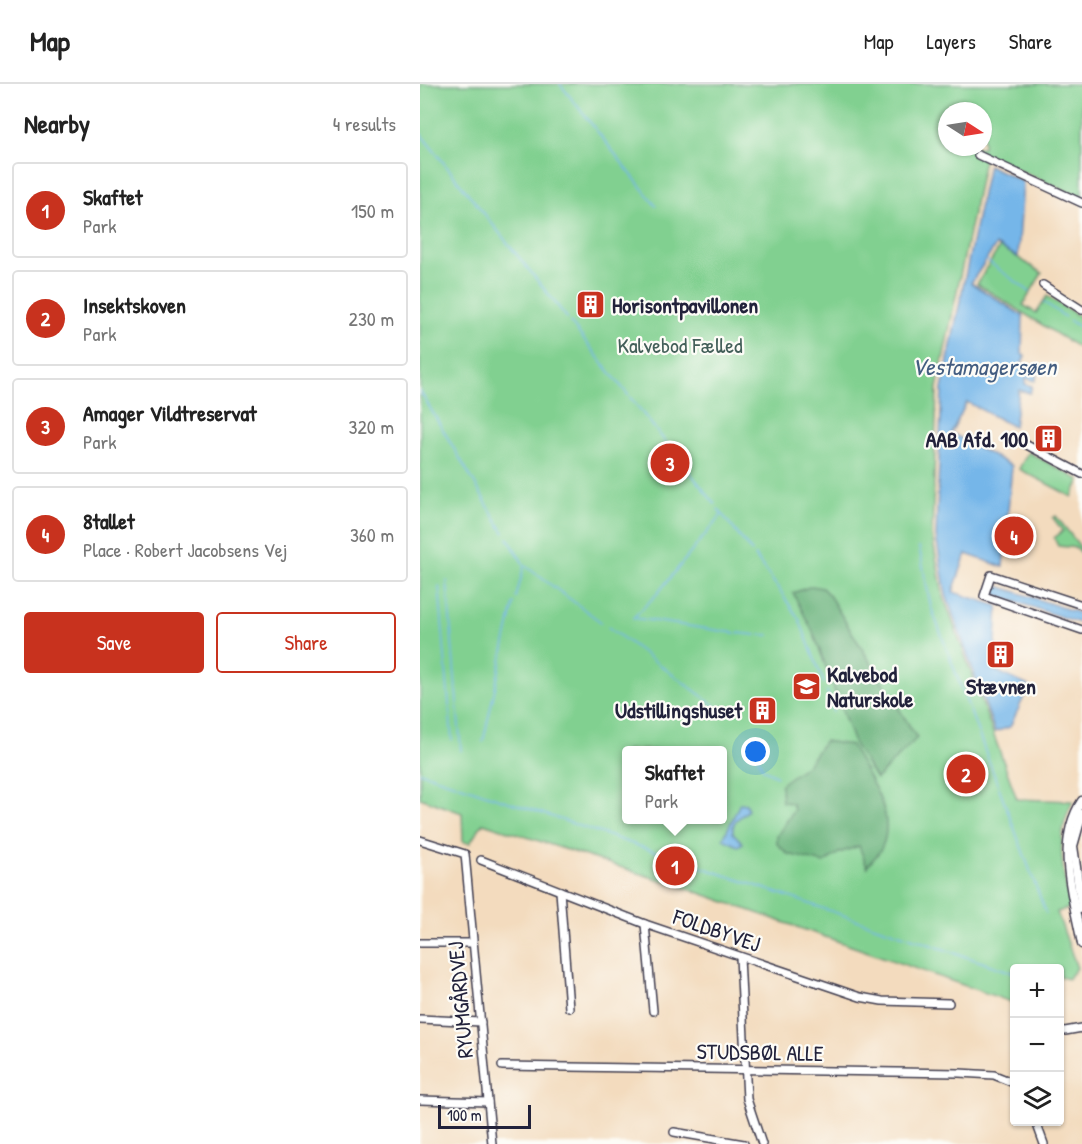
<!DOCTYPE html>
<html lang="en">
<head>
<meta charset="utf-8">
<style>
  body { margin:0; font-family:"Patrick Hand",sans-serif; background:#f2f2f2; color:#222 }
  .controls { position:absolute; right:18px; bottom:18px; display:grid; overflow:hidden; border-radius:6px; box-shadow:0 2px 4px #0004 }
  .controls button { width:54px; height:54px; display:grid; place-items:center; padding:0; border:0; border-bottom:2px solid #e0e0e0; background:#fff; color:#222; font:30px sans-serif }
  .compass { position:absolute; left:518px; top:18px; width:54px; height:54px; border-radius:50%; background:#fff; box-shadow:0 2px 4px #0004; rotate:102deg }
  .scale { position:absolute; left:18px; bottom:15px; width:93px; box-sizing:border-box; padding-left:6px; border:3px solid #22223b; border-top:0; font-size:16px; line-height:21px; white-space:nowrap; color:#22223b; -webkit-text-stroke:4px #fdfcf7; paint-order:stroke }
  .you { position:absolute; left:336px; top:668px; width:21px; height:21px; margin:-15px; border:4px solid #fff; border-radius:50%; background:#1a73e8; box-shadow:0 0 0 9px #1a73e833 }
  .badge { display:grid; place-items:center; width:39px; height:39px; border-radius:50%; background:#c8321e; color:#fff; font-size:20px; font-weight:700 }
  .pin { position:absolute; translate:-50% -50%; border:3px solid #fff; box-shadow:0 2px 6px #0006 }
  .popup { position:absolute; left:202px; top:662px; width:105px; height:78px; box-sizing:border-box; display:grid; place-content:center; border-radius:6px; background:#fff; filter:drop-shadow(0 2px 4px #0005); font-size:20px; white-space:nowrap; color:#767676 }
  .popup b { font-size:22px; color:#222 }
  .popup::after { content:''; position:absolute; left:50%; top:100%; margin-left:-12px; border:12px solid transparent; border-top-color:#fff }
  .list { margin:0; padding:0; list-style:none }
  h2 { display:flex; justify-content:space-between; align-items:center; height:78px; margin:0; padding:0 24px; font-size:26px }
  h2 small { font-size:20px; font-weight:400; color:#767676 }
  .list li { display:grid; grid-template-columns:39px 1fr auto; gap:18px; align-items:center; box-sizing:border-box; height:96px; margin:0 12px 12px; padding:0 12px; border:2px solid #e0e0e0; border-radius:6px }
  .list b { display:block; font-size:22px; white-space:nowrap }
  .list p { margin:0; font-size:20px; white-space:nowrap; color:#767676 }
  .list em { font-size:20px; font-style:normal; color:#767676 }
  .actions { display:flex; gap:12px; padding:18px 24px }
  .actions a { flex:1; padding:14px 0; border:2px solid #c8321e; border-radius:6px; text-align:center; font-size:21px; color:#c8321e }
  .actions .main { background:#c8321e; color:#fff }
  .icon { flex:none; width:33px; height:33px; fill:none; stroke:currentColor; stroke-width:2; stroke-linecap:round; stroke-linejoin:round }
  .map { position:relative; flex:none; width:662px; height:1060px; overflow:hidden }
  header { display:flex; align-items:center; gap:36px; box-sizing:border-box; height:84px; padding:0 30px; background:#fff; border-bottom:2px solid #e0e0e0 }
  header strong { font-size:28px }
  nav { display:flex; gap:33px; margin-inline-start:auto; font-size:21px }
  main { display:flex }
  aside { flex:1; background:#fff }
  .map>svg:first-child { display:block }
  .green { fill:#81d090; stroke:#527966; stroke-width:1.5; fill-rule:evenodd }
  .forest { fill:#68b27a; stroke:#456a5a; stroke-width:1.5 }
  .water { fill:#74b6e9; stroke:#4b6c92; stroke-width:1.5 }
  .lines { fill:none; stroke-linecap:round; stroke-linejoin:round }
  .stream { stroke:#74b6e9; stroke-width:1.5 }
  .minor-casing { stroke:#413e4f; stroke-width:10 }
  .tertiary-casing { stroke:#413e4f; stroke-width:11 }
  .minor { stroke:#fff; stroke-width:7 }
  .tertiary { stroke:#fff; stroke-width:8 }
  .labels { text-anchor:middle; stroke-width:4.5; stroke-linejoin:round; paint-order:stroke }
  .poi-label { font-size:22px; font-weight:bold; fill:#22223b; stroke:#fdfcf7; text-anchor:start }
  .park-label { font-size:22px; fill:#435f59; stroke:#fdfcf7 }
  .street-label { font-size:22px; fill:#22223b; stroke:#fdfcf7 }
  .water-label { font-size:24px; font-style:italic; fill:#435d81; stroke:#fdfcf7 }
</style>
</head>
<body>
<header>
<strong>Map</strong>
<nav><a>Map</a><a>Layers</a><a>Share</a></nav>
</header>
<main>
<aside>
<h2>Nearby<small>4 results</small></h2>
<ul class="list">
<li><span class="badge">1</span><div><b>Skaftet</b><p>Park</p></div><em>150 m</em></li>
<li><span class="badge">2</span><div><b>Insektskoven</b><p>Park</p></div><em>230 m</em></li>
<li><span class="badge">3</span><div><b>Amager Vildtreservat</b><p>Park</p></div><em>320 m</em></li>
<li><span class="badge">4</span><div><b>8tallet</b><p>Place · Robert Jacobsens Vej</p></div><em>360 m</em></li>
</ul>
<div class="actions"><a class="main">Save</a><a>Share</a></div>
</aside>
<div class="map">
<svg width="662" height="1060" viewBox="0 0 662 1060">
  <rect width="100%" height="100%" fill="#fdfcf7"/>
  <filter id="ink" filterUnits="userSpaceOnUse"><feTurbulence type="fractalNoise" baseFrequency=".0167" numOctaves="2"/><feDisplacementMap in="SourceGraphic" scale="12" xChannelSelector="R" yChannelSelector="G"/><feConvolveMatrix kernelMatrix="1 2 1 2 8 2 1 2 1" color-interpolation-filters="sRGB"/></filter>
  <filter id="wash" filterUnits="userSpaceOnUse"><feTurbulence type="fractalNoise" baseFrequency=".008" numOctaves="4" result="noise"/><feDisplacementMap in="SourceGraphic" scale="24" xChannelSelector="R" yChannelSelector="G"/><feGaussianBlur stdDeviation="1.35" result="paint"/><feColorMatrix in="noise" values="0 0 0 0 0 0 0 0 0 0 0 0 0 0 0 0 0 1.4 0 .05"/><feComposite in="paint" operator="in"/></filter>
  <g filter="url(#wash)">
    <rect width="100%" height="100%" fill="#f3dbbe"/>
    <!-- green -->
    <g class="green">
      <path d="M 0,0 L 662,0 L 662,114 L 565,71 L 517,304 L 512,452 L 523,511 L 597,715 L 653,717 C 634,753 643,786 650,824 L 637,828 L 657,884 L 648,895 L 640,893 L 640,884 L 594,884 L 594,919 L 271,806 L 63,739 L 50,759 L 43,758 L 42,729 L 0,714 ZM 527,27 L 563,27 L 563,63 L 527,63 ZM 207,666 L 303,666 L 303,736 L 207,736 Z"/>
      <polygon points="580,162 622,189 603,221 616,229 627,212 662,234 662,266 557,200"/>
      <polygon points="608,368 660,396 652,413 599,385"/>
      <polygon points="636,432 662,465 662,471 657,464 638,462 634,454 643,447 633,434"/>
    </g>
    <!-- forest -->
    <g class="forest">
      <polygon points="392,502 402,504 409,511 497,654 456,695 435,662 393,548 373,509"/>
      <path d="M 404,657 L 431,661 C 446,691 479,730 461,765 C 458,771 451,777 447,783 L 439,762 L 419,769 L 404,779 L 368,770 L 357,760 L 357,752 L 374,726 L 372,719 L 362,718 L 361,700 L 388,680 Z"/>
    </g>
    <!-- water -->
    <g class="water">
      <polygon points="568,81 603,98 598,173 576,161 551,199 603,232 602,270 605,272 600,284 617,292 615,297 606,294 605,300 612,302 610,309 599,306 594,343 547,318 531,349 592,382 583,483 546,470 533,508 578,522 574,586 609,602 590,643 575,648 526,511 516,452 522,305"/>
      <polygon points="572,500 662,530 662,540 570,509"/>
      <path d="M 320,719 L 326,720 L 328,726 C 321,735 312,733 313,749 L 323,759 L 318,762 L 303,755 Z"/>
    </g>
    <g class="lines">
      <!-- stream -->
      <g class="stream">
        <polyline points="140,0 236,122"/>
        <polyline points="0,49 148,235"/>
        <polyline points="566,176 610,208"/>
        <polyline points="624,218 645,233"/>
        <polyline points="649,236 662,245"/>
        <polyline points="150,238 295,420"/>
        <polyline points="0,307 84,449"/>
        <polyline points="298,425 332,468"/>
        <polyline points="88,454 104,481 181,538"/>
        <polyline points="499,463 511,523 626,829"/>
        <polyline points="335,472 363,511"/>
        <polyline points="27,497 41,667"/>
        <polyline points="19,502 32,656"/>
        <polyline points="364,513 379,535 404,599"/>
        <polyline points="96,514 104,482"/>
        <polyline points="213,534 237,510 302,430"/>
        <polyline points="214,534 315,549"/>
        <polyline points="188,543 305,629"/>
        <polyline points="318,549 336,551"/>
        <polyline points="340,551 349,551"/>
        <polyline points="407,607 413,628"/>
        <polyline points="63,658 94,519"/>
        <polyline points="338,674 343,685 357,692"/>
        <polyline points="0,688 594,889"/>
      </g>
    </g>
  </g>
  <g filter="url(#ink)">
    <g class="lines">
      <defs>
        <g id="minor">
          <polyline points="558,71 662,119"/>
          <polyline points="623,201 662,226"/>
          <polyline points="603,359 662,390"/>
          <polyline points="662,521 571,491 564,512 662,546"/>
          <polyline points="0,756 45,770 72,1060"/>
          <polyline points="61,776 225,840 440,913 462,917 529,919"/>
          <polyline points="140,807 149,924"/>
          <polyline points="225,840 233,927"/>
          <polyline points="0,859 53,859"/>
          <polyline points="320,873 327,1015 342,1060"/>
          <polyline points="0,935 61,938"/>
          <polyline points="645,947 662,944"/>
          <polyline points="82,982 539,989 574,991 594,999"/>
          <polyline points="0,1016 68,1018"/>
          <polyline points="616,1038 624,1060"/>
          <polyline points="254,1048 324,1060"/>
        </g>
        <g id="tertiary">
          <path d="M 662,717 C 634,759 654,815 662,860"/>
          <polyline points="662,730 653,762 662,825"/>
        </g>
      </defs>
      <!-- minor casing -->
      <use href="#minor" class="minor-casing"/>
      <!-- tertiary casing -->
      <use href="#tertiary" class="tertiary-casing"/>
      <!-- minor -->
      <use href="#minor" class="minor"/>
      <!-- tertiary -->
      <use href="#tertiary" class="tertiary"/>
    </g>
  </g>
  <!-- icons -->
  <defs>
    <symbol id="building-square" viewBox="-11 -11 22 22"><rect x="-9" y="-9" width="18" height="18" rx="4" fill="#c8321e" stroke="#fdfcf7"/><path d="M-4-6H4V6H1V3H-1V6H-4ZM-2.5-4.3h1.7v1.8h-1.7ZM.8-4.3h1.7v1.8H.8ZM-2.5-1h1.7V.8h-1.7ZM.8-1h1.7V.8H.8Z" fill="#fff"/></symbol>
    <symbol id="school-square" viewBox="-11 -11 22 22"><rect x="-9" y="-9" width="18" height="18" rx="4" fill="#c8321e" stroke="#fdfcf7"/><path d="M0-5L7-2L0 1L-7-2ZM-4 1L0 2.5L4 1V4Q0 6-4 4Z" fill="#fff"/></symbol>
  </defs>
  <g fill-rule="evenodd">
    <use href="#building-square" x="154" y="204" width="33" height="33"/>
    <use href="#building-square" x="612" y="338" width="33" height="33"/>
    <use href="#building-square" x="564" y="554" width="33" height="33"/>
    <use href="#school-square" x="370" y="586" width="33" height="33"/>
    <use href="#building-square" x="326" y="610" width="33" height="33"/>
  </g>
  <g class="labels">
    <!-- poi labels -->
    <g class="poi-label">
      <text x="192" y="229">Horisontpavillonen</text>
      <text x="608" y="363" text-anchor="end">AAB Afd. 100</text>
      <text x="407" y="598">Kalvebod<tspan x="407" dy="25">Naturskole</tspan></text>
      <text x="581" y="610" text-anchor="middle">Stævnen</text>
      <text x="322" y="634" text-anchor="end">Udstillingshuset</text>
    </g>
    <!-- park labels -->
    <g class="park-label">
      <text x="260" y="269">Kalvebod Fælled</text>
    </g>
    <!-- street labels -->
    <g class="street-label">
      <text transform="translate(297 846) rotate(19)" y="8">FOLDBYVEJ</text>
      <text transform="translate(40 916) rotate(-95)" y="8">RYUMGÅRDVEJ</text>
      <text transform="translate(340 968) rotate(1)" y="8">STUDSBØL ALLE</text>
    </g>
    <!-- water labels -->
    <g class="water-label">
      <text x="564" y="291">Vestamagersøen</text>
    </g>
  </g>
</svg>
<div class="controls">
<button>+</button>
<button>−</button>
<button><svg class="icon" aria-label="layers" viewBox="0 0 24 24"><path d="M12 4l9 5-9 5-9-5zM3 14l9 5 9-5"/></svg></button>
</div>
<svg class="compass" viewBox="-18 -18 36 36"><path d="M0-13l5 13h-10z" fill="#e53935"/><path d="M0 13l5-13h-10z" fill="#767676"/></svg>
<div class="scale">100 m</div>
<div class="you"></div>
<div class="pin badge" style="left:255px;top:782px">1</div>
<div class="popup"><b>Skaftet</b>Park</div>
<div class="pin badge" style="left:546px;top:690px">2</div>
<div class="pin badge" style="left:250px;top:379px">3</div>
<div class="pin badge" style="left:594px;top:452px">4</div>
</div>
</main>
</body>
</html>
